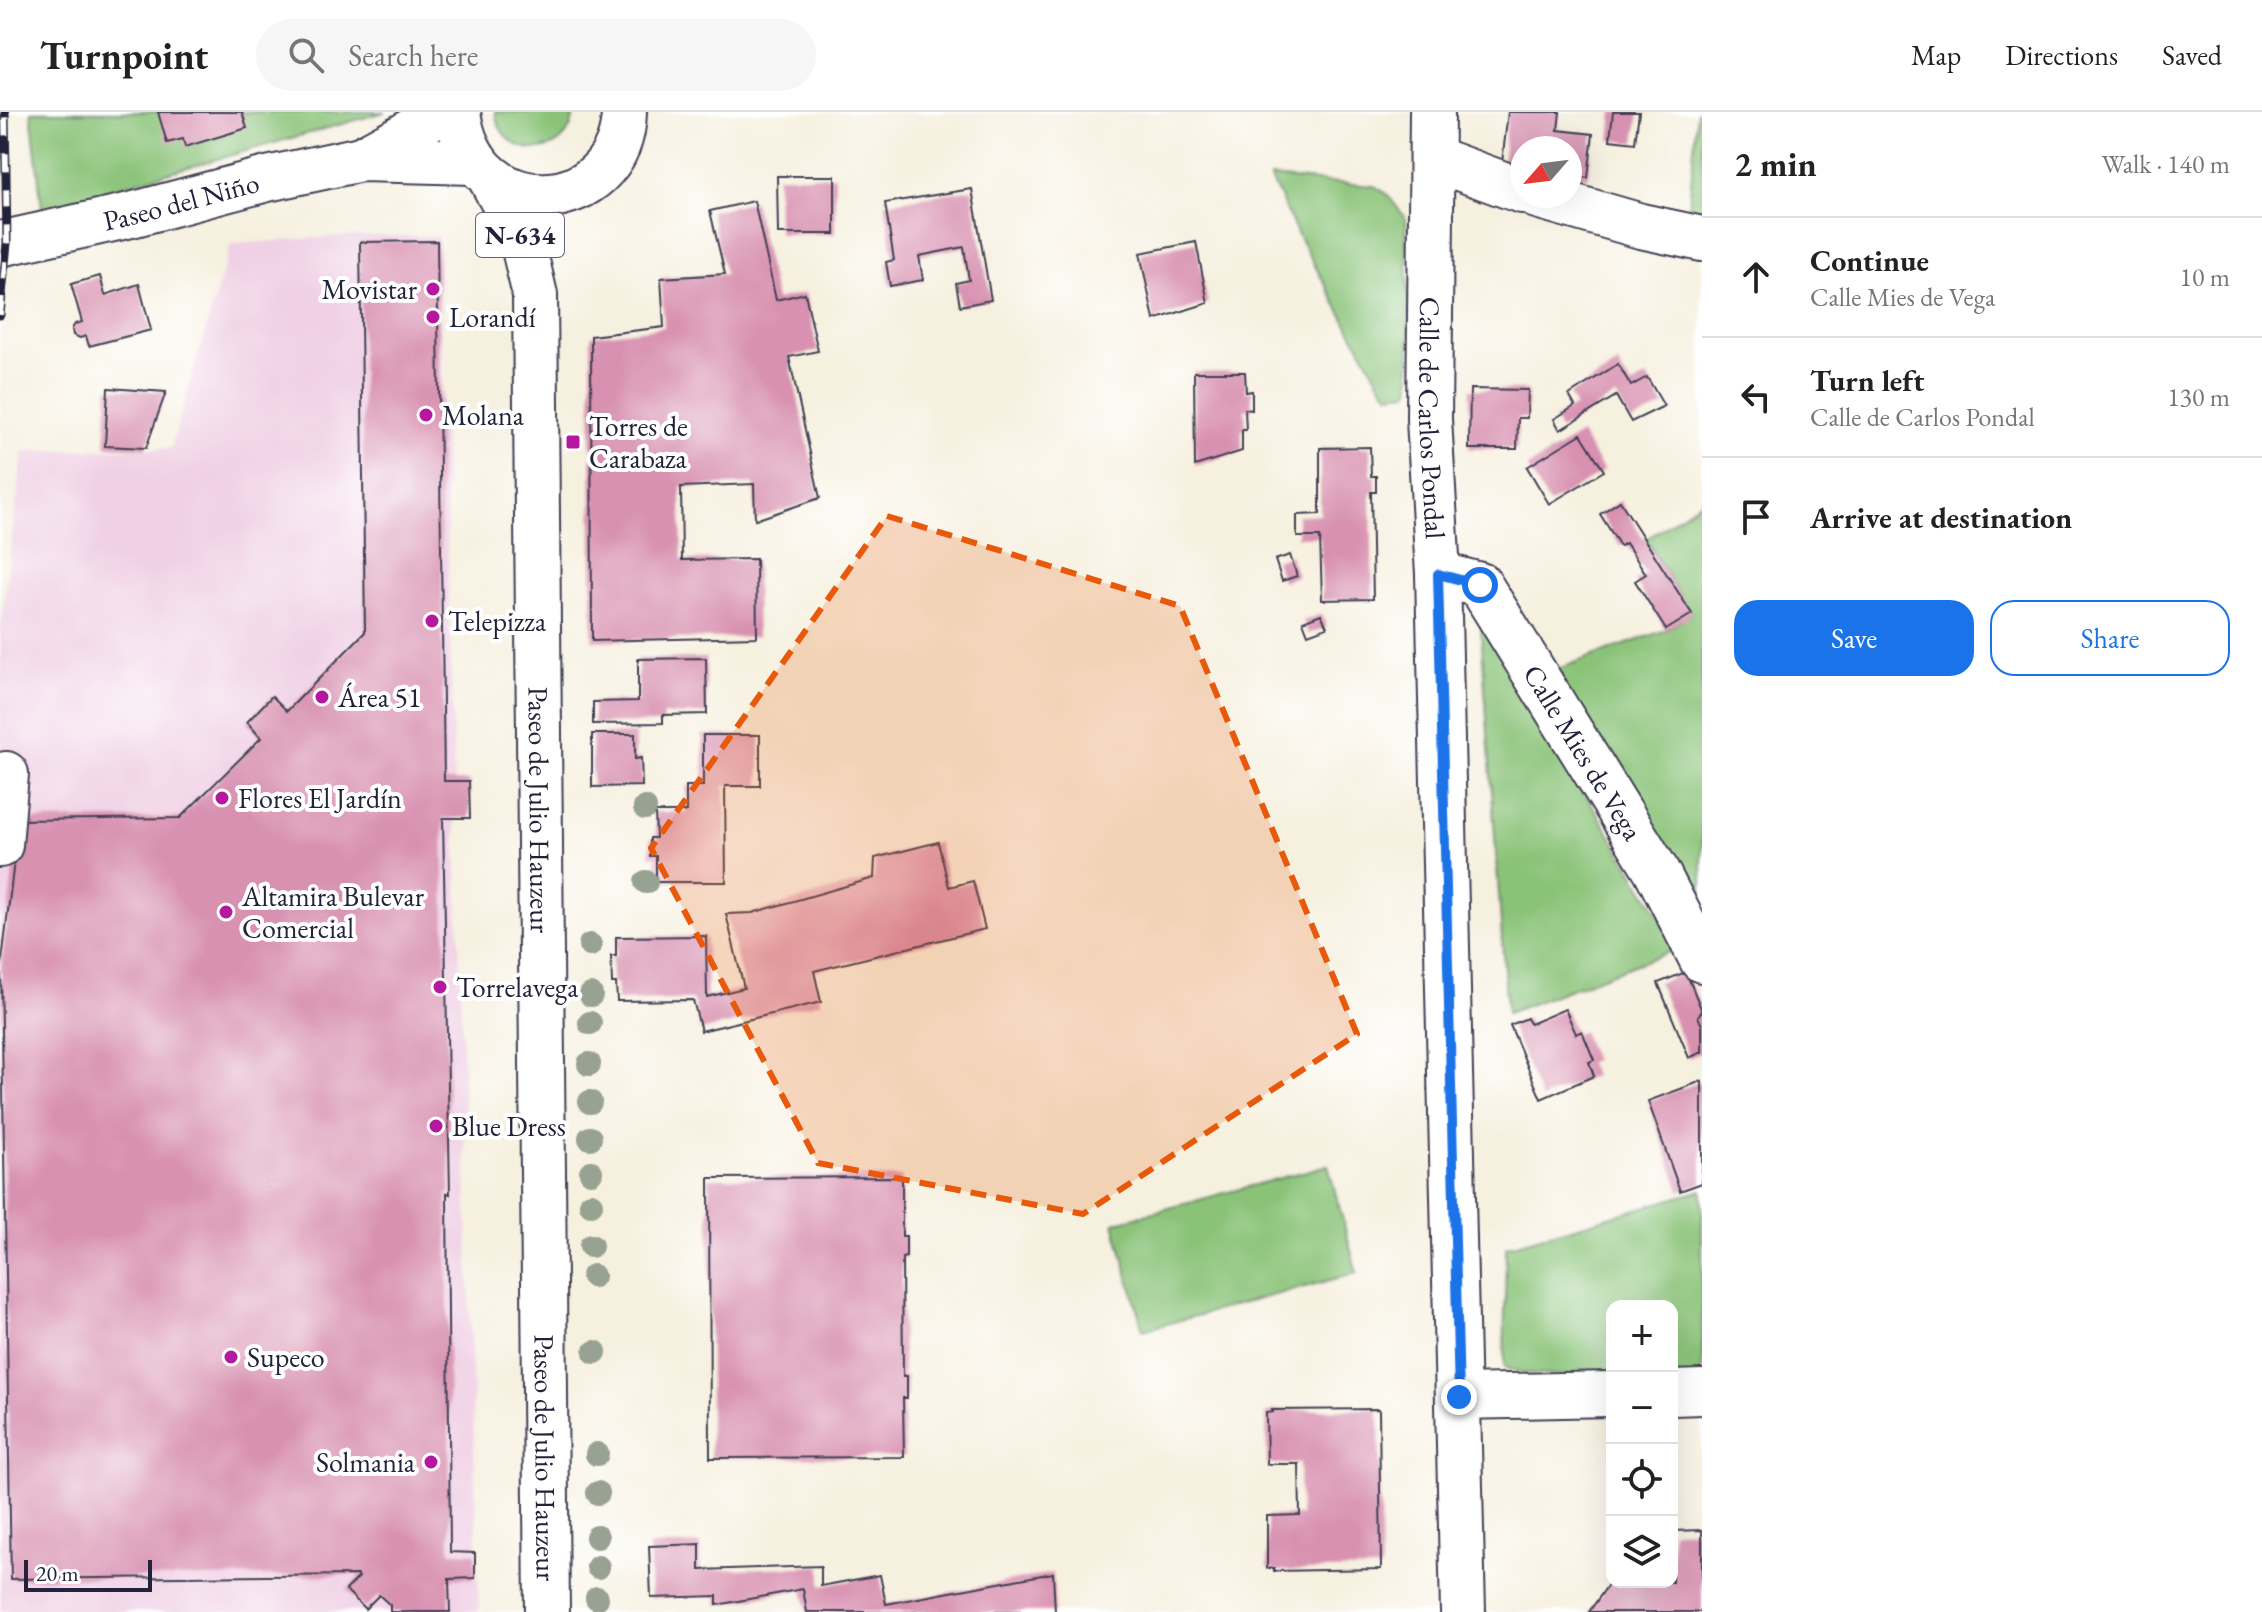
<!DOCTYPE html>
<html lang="en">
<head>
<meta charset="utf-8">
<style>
  body { margin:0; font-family:"EB Garamond",serif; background:#f6f6f6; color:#222 }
  .controls { position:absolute; right:24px; bottom:24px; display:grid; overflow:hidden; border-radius:16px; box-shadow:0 8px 32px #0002 }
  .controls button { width:72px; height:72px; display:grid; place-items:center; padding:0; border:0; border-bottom:2px solid #e0e0e0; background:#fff; color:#222; font:40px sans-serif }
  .compass { position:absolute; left:1510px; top:24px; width:72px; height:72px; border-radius:50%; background:#fff; box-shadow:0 8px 32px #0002; rotate:242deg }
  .scale { position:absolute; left:24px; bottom:20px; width:128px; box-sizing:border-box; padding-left:8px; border:4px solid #22223b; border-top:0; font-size:22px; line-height:28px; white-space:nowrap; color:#22223b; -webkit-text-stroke:6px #fff; paint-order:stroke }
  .stop { position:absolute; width:24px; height:24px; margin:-18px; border:6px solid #1a73e8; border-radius:50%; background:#fff }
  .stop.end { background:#1a73e8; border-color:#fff; box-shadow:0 2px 8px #0008 }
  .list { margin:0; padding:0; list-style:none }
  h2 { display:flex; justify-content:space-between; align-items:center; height:104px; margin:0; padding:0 32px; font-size:34px }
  h2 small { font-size:26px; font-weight:400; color:#767676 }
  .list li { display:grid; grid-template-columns:52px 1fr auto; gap:24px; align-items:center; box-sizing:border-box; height:120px; padding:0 32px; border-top:2px solid #e0e0e0 }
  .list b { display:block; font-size:30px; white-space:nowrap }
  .list p { margin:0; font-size:26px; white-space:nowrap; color:#767676 }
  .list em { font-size:26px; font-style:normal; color:#767676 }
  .actions { display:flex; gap:16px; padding:24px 32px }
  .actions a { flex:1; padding:18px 0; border:2px solid #1a73e8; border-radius:24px; text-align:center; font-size:28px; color:#1a73e8 }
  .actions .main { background:#1a73e8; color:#fff }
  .icon { flex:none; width:44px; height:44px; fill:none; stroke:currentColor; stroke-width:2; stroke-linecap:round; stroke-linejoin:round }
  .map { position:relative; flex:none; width:1702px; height:1500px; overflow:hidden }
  header { display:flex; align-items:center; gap:48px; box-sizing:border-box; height:112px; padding:0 40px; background:#fff; border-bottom:2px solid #e0e0e0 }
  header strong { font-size:38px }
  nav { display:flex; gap:44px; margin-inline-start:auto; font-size:28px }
  .search { width:560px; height:72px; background:#f6f6f6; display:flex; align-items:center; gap:20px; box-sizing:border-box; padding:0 28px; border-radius:44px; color:#767676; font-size:30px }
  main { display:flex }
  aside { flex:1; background:#fff }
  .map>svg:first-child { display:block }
  .built { fill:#f0d0e5 }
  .green { fill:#8ac378; stroke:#56725a; stroke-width:2 }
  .building { fill:#d891b0 }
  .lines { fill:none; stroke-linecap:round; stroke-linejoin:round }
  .minor-casing { stroke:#424154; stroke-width:48 }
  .highway-casing { stroke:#424154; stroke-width:48 }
  .minor { stroke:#fff; stroke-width:44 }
  .highway { stroke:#fff; stroke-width:44 }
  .rail-casing { stroke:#22223b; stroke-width:9 }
  .rail { stroke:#fff; stroke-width:6; stroke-dasharray:18; stroke-linecap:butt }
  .tree { fill:#98a292 }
  .route { stroke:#1a73e8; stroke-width:10 }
  .marked { fill:#e8590c; fill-opacity:0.2; stroke:#e8590c; stroke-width:6; stroke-dasharray:16 10; stroke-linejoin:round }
  .poi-dot { fill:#b5179e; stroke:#fff; stroke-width:3 }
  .labels { text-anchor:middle; stroke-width:8; stroke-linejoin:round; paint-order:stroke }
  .shield { fill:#fff; stroke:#646476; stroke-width:2 }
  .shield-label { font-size:26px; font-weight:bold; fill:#22223b }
  .street-label { font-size:28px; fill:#22223b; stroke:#fff }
  .poi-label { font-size:28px; fill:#22223b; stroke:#fff; text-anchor:start }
</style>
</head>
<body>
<header>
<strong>Turnpoint</strong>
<div class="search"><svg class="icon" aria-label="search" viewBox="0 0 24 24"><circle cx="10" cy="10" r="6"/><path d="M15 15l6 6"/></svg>Search here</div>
<nav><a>Map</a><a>Directions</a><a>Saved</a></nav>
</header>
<main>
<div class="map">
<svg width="1702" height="1500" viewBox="0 0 1702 1500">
  <rect width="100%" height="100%" fill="#fff"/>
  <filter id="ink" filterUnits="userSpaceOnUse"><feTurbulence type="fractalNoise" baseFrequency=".0125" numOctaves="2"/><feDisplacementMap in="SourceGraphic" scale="16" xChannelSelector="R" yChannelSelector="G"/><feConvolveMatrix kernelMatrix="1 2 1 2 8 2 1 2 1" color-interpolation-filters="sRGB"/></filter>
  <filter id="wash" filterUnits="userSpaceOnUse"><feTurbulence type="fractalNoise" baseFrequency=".006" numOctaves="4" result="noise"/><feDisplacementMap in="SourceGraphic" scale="32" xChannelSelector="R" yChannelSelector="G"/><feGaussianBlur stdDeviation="1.8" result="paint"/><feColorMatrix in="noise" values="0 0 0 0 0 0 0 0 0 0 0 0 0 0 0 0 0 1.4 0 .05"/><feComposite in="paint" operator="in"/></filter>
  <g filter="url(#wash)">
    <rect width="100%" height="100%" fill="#f6f0df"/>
    <!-- built -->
    <polygon class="built" points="342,124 438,124 479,1500 0,1500 0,518 23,339 171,336 231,132"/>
    <!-- green -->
    <g class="green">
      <polygon points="31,0 385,0 42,96"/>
      <path d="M 495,0 L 574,0 C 570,50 502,49 495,0 Z"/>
      <polygon points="1697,0 1702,0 1702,121 1687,118"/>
      <polygon points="1270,65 1374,74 1387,82 1406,107 1411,275 1409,280 1389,282 1383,276 1300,127"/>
      <polygon points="1702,389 1702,824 1549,560 1666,518 1691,502 1646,427"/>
      <polygon points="1483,513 1679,836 1507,901 1481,519"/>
      <polygon points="1328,1053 1357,1161 1143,1218 1114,1111"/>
      <polygon points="1702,1078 1702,1266 1672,1264 1672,1194 1612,1194 1612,1263 1535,1263 1504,1256 1506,1135"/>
    </g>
    <g id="blocks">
      <!-- building -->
      <g class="building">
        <polygon points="158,0 242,0 247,16 185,35 183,27 167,31"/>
        <polygon points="1508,0 1560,0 1558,18 1593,22 1588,66 1570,64 1570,36 1522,36 1522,71 1517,69 1519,53 1502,51"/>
        <polygon points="1613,0 1639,0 1635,31 1610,28"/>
        <polygon points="777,64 835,64 835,122 778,122"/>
        <polygon points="972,77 991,188 960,194 956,171 969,168 964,135 919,144 923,168 890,174 886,150 894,148 885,91"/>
        <polygon points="754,89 776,188 805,181 818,239 789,245 820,386 755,408 754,372 681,375 682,448 756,447 757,525 592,529 591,224 664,215 661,166 725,162 710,99"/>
        <polygon points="437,129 444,669 469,669 470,706 443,706 450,1082 447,1081 450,1440 475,1441 475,1466 449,1467 450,1500 390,1500 390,1493 379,1483 365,1497 346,1478 359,1465 357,1463 11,1467 1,857 19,708 180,706 261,626 247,610 272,584 287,599 365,520 360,130"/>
        <polygon points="1196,130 1208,191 1154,208 1140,141"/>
        <polygon points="100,164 105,183 139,172 151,218 89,234 86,224 80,226 73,223 72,217 75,212 82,210 71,172"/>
        <polygon points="1618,252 1631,274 1647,265 1664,294 1631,310 1616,284 1560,318 1554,307 1575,294 1569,283"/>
        <polygon points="1194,260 1245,260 1246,280 1252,279 1252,298 1245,297 1246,318 1242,318 1242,339 1195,354"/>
        <polygon points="108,276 166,280 146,336 105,334"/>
        <polygon points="1470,277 1528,278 1527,306 1518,306 1517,337 1469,337"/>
        <polygon points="1581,322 1604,359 1549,392 1527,355"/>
        <polygon points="1370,335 1371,364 1376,364 1376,380 1371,380 1373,487 1322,488 1320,425 1297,425 1297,403 1320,402 1320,336"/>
        <polygon points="1620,389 1692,502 1666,518 1635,469 1646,462 1626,431 1620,434 1600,402"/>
        <polygon points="1290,443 1297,464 1282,469 1275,448"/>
        <polygon points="1321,502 1327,515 1308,522 1303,509"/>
        <polygon points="706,546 707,602 663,603 663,611 593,612 593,590 638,589 638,547"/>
        <polygon points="592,622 635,622 635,647 641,646 642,674 592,675"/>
        <polygon points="703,623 760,623 760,674 725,674 726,770 656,770 656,744 650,744 650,726 656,726 655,700 686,700 686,674 703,674"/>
        <polygon points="938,730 949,775 973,769 985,817 814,859 821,890 701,919 693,888 617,889 616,871 612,871 611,844 616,844 616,825 706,824 707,885 744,876 726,802 752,801 874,766 875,746"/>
        <polygon points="1686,860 1702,899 1698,904 1702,914 1702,940 1689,946 1658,871"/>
        <polygon points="1565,897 1576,922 1582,919 1594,948 1589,950 1594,964 1541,987 1510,913 1527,906 1530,912"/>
        <polygon points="1702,969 1702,1071 1680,1079 1648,989"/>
        <polygon points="902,1065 902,1124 906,1124 906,1145 902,1146 903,1264 907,1264 907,1286 903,1286 904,1345 710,1346 709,1066"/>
        <polygon points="1379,1297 1381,1457 1274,1459 1274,1456 1267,1456 1267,1404 1300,1403 1299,1352 1267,1352 1266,1301 1273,1300 1272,1298"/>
        <polygon points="1702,1418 1702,1500 1589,1500 1610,1470 1672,1470 1672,1419"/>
        <polygon points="700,1432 700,1458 821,1454 821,1474 880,1463 886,1492 1053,1461 1055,1500 807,1500 803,1477 717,1493 717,1484 651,1486 649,1434"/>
      </g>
    </g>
  </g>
  <g filter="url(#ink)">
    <use href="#blocks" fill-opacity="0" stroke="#424154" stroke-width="2"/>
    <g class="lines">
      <defs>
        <g id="minor">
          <path id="s1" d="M 1432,0 L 1429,307 L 1438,462 L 1463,1500"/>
          <polyline points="363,46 407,22 438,0"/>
          <polyline points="1432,46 1522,79"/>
          <polyline points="1537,84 1641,114 1702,127"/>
          <path id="s2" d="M 0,132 L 131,103 L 267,67 L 361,47 L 474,50"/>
          <path id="s3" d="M 1438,462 L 1480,473 L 1656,758 L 1702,848"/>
          <polyline points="0,733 6,662"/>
          <polyline points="1672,1281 1702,1280"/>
          <polyline points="1459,1285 1612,1282"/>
        </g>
        <g id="highway">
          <path d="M 458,0 C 473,118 622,104 624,0"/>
          <path id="s4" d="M 491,67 L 521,124 L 535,183 L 547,1500"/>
        </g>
      </defs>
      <!-- minor casing -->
      <use href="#minor" class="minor-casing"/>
      <!-- highway casing -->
      <use href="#highway" class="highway-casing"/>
      <!-- minor -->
      <use href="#minor" class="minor"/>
      <!-- highway -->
      <use href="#highway" class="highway"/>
      <defs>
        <polyline id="rail" points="0,203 7,131 5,0"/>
      </defs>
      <!-- rail casing -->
      <use href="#rail" class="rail-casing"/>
      <!-- rail -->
      <use href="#rail" class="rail"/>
    </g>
    <!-- trees -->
    <g class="tree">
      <circle cx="645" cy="696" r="12"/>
      <circle cx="646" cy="770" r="12"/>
      <circle cx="590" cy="833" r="12"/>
      <circle cx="591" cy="883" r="12"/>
      <circle cx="590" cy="911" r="12"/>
      <circle cx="589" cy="952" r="12"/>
      <circle cx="590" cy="990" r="12"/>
      <circle cx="590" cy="1026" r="12"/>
      <circle cx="591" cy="1060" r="12"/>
      <circle cx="591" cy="1092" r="12"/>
      <circle cx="591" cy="1134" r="12"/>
      <circle cx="593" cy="1164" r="12"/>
      <circle cx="595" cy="1240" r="12"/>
      <circle cx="597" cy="1342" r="12"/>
      <circle cx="598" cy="1381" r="12"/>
      <circle cx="597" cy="1425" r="12"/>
      <circle cx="598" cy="1455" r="12"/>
      <circle cx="597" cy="1486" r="12"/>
    </g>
  </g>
  <g class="lines" filter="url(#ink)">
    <!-- route -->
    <polyline class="route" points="1459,1285 1438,462 1480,473"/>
  </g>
  <!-- marked area -->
  <path class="marked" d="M 887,404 L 1180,494 L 1357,922 L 1083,1102 L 818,1051 L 651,736 Z"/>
  <!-- markers -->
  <g class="poi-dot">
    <circle cx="433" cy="177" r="8"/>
    <circle cx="433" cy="205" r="8"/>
    <circle cx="426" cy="303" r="8"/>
    <rect x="565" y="322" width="16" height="16" rx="4"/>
    <circle cx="432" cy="509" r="8"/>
    <circle cx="322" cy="585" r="8"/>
    <circle cx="222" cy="686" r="8"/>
    <circle cx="226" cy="800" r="8"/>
    <circle cx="440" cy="875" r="8"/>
    <circle cx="436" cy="1014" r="8"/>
    <circle cx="231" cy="1245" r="8"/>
    <circle cx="431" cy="1350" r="8"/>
  </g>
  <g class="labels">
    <!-- shield labels -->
    <rect class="shield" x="476" y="101" width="88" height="44" rx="6"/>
    <g class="shield-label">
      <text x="520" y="132">N-634</text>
    </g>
    <!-- street labels -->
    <g class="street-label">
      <text dy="10" stroke="none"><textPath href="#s2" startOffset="186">Paseo del Niño</textPath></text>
      <text dy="10" stroke="none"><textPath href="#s1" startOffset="306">Calle de Carlos Pondal</textPath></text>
      <text dy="10" stroke="none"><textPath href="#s3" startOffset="240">Calle Mies de Vega</textPath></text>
      <text dy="10" stroke="none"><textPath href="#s4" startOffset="640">Paseo de Julio Hauzeur</textPath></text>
      <text dy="10" stroke="none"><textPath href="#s4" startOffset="1288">Paseo de Julio Hauzeur</textPath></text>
    </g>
    <!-- poi labels -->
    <g class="poi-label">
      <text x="417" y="187" text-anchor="end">Movistar</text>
      <text x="449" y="215">Lorandí</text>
      <text x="442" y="313">Molana</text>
      <text x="589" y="324">Torres de<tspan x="589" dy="32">Carabaza</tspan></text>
      <text x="448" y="519">Telepizza</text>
      <text x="338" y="595">Área 51</text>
      <text x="238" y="696">Flores El Jardín</text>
      <text x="242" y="794">Altamira Bulevar<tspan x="242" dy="32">Comercial</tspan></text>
      <text x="456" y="885">Torrelavega</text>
      <text x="452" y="1024">Blue Dress</text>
      <text x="247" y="1255">Supeco</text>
      <text x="415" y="1360" text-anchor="end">Solmania</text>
    </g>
  </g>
</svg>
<div class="controls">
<button>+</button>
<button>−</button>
<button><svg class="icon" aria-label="locate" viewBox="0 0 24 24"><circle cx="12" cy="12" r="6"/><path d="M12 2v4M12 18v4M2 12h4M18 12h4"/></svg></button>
<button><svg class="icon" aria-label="layers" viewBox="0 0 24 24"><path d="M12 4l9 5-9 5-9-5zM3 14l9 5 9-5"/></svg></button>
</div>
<svg class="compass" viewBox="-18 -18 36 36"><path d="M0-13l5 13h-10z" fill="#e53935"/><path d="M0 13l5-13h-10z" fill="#767676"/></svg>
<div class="scale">20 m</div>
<div class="stop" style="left:1480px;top:473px"></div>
<div class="stop end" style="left:1459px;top:1285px"></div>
</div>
<aside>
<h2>2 min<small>Walk · 140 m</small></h2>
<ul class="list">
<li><svg class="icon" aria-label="ahead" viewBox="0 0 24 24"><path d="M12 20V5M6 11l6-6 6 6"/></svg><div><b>Continue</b><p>Calle Mies de Vega</p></div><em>10 m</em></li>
<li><svg class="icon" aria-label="left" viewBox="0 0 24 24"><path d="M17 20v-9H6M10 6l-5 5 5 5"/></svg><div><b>Turn left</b><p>Calle de Carlos Pondal</p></div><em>130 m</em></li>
<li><svg class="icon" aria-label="arrive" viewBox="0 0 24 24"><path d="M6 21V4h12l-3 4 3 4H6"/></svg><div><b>Arrive at destination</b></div></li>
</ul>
<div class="actions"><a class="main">Save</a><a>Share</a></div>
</aside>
</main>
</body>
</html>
